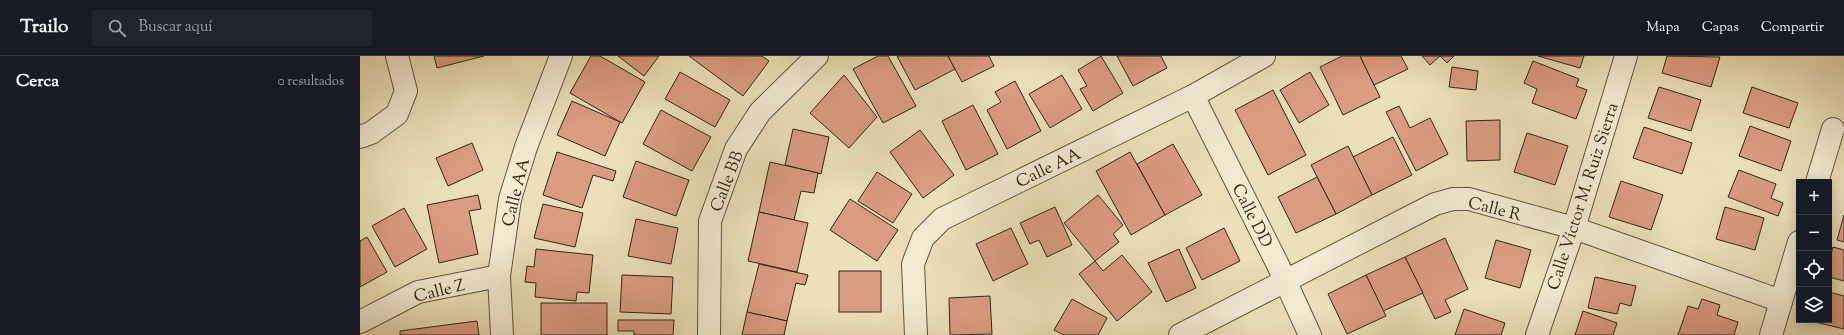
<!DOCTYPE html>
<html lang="es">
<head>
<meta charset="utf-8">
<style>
  body { margin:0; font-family:"Sorts Mill Goudy",serif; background:#20242c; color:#f1f3f6 }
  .controls { position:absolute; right:12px; bottom:12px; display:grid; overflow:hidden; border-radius:0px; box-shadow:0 2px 10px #0003 }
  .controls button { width:36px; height:36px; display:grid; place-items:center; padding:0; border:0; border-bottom:1px solid #363941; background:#171b24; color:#f1f3f6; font:20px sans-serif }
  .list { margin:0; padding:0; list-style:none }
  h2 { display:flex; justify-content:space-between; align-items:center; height:52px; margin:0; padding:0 16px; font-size:17px }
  h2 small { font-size:13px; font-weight:400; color:#9ea1a6 }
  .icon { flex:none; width:22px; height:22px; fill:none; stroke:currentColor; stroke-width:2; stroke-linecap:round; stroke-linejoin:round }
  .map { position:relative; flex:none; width:1484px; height:279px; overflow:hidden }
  header { display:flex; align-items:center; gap:24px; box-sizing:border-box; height:56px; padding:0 20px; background:#171b24; border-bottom:1px solid #363941 }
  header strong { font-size:19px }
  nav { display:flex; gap:22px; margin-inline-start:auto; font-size:14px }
  .search { width:280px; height:36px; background:#20242c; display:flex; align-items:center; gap:10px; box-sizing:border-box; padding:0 14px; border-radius:0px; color:#9ea1a6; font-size:15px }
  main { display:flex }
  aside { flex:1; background:#171b24 }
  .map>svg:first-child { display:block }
  .building { fill:#db9c84; stroke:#332617 }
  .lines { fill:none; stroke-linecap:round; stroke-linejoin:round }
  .minor-casing { stroke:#615440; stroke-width:24 }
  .minor { stroke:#f3ebd2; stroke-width:22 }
  .labels { text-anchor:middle; stroke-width:3; stroke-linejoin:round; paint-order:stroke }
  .street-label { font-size:17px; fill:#332617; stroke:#f3ebd2 }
</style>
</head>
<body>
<header>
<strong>Trailo</strong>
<div class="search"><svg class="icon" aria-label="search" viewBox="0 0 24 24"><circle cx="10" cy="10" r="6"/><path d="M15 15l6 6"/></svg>Buscar aquí</div>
<nav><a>Mapa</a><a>Capas</a><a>Compartir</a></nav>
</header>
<main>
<aside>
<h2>Cerca<small>0 resultados</small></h2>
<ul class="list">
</ul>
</aside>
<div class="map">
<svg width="1484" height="279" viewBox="0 0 1484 279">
  <rect width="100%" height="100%" fill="#ece0ba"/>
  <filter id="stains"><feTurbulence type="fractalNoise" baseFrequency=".005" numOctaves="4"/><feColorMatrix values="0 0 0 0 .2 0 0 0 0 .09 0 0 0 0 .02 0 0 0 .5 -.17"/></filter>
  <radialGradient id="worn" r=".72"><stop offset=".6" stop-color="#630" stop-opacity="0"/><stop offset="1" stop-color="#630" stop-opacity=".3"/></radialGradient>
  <!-- building -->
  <g class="building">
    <polygon points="74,0 124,0 77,12"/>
    <polygon points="231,0 240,0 285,26 262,67 210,37"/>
    <polygon points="258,0 299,0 284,20"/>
    <polygon points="329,0 402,0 409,5 383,40"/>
    <polygon points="518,0 528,0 556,50 523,67 493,13"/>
    <polygon points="537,0 588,0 595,13 555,34"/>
    <polygon points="588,0 629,0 634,10 602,26"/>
    <polygon points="741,0 763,37 733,55 720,33 727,30 718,14"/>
    <polygon points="757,0 801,0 807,12 773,30"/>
    <polygon points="982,0 1000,0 1020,41 983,59 960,11"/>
    <polygon points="1000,0 1041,0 1048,13 1014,29"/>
    <polygon points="1062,0 1080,0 1070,9"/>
    <polygon points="1080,0 1094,0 1087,7"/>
    <polygon points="1178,0 1224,0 1220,12"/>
    <polygon points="1307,0 1360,1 1351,31 1302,17"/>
    <polygon points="1173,5 1219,23 1216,30 1227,34 1216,63 1172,47 1177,33 1164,27"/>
    <polygon points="1092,11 1118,15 1116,34 1089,31"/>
    <polygon points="320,16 370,44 355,71 305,43"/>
    <polygon points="950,16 969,49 939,67 920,34"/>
    <polygon points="484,19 517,61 489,92 450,57"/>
    <polygon points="702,19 722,53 690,72 669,38"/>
    <polygon points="655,25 681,75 647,93 627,54 641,46 635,36"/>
    <polygon points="1299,31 1341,44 1331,75 1288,62"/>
    <polygon points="1392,31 1438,47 1429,72 1383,57"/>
    <polygon points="913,34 946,99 908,119 875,54"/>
    <polygon points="212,45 260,66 245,100 197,79"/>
    <polygon points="613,49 638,98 606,114 582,65"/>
    <polygon points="1039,50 1050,72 1070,62 1088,98 1056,115 1026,56"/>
    <polygon points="301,54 351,81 332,115 283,88"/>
    <polygon points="1140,64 1140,104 1107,105 1106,65"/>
    <polygon points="1390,70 1431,85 1421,115 1379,100"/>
    <polygon points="1284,71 1332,87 1322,118 1273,102"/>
    <polygon points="433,73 469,81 461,118 425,109"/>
    <polygon points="560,74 594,119 563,142 530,96"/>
    <polygon points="1167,77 1208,90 1195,129 1154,116"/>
    <polygon points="1033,81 1052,119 1012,139 993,101"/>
    <polygon points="112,87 123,114 88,130 76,102"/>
    <polygon points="813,88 842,139 805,159 777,108"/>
    <polygon points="988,90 1012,139 976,158 951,109"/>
    <polygon points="197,96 256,115 253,125 233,119 222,152 183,139"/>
    <polygon points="770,96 805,159 771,179 736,115"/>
    <polygon points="276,105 329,124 316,160 263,141"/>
    <polygon points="410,106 458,117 454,137 441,135 434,164 399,156"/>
    <polygon points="1379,114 1416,128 1411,142 1423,147 1418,160 1368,141"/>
    <polygon points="517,116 552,138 533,167 498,145"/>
    <polygon points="957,121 976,158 936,177 918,141"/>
    <polygon points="1261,125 1303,139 1291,174 1249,161"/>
    <polygon points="118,139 121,153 109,155 118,198 79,207 67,149"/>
    <polygon points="738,139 763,169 753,178 759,186 735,205 704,167"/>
    <polygon points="490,143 538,174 517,205 470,174"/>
    <polygon points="183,148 223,157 215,191 174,182"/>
    <polygon points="695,151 712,189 687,201 679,184 670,188 660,167"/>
    <polygon points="1365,151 1404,162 1395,194 1356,183"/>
    <polygon points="44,152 67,193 35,211 12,170"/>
    <polygon points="399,156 448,167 437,216 388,205"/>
    <polygon points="1484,159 1484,186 1477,184"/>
    <polygon points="276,163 318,172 311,208 268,200"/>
    <polygon points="651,172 668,208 633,225 616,188"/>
    <polygon points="864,172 880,205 842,224 826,192"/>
    <polygon points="7,181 27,216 0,231 0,185"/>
    <polygon points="1085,182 1108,233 1085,244 1091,256 1075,263 1045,201"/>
    <polygon points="1136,184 1171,194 1160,232 1125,222"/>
    <polygon points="1473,191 1484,194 1484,225 1469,221 1469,206"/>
    <polygon points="176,193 233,199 229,237 217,236 216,245 175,241 176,227 165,226 167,210 174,211"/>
    <polygon points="819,193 836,232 806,246 788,207"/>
    <polygon points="762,199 792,236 757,265 719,218 735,205 743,215"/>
    <polygon points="1045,201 1063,237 1023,255 1006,219"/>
    <polygon points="399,208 448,219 445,229 436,227 427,265 387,256"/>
    <rect x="479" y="215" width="42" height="41"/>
    <polygon points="262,219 313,221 311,258 260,256"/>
    <polygon points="1006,219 1026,260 987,278 968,238"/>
    <polygon points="1235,221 1276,230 1271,250 1260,247 1257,258 1228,252"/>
    <polygon points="1469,236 1484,240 1484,273 1451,265 1469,264"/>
    <polygon points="630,240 632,278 590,279 589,242"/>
    <polygon points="712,243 747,262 738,279 704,279 694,274"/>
    <polygon points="1342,243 1360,249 1357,259 1378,266 1374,279 1318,279 1328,250 1338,253"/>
    <rect x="181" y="247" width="66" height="32"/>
    <polygon points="1104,253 1145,267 1141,279 1095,279"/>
    <polygon points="1223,255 1257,267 1253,279 1215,279"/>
    <polygon points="387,256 427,265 424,279 382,279"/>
    <polygon points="258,264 314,264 313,279 274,279 274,275 258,275"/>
    <polygon points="117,265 119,279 40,279 40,275"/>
  </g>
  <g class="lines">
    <defs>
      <g id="minor">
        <polyline points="833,40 918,209 950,279"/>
        <polyline points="0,81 11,77 37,58 46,35 37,0"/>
        <polyline points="1457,126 1473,73"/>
        <polyline points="0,266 58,236 139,220"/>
        <polyline points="142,279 139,220 150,143 166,91 201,0"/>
        <polyline points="349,279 350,165 376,93 400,56 457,0"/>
        <polyline points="556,279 553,208 563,182 582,163 833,40 904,0"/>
        <polyline points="820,279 1075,148 1093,143 1109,143 1214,172 1421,245"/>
        <polyline points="1177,279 1214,172 1266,0"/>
        <polyline points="1411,279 1439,186"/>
      </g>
    </defs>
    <!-- minor casing -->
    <use href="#minor" class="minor-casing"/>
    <!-- minor -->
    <use href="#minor" class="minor"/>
  </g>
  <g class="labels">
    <!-- street labels -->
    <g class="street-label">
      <text transform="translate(688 111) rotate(-26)" y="6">Calle AA</text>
      <text transform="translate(366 125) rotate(-69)" y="6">Calle BB</text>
      <text transform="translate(155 136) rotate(-76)" y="6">Calle AA</text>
      <text transform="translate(1222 140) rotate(-72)" y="6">Calle Víctor M. Ruiz Sierra</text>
      <text transform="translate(1135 152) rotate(14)" y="6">Calle R</text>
      <text transform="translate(893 159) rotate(63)" y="6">Calle DD</text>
      <text transform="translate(79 234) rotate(-14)" y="6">Calle Z</text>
    </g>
  </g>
  <rect width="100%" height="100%" filter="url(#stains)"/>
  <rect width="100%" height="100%" fill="url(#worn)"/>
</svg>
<div class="controls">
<button>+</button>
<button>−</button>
<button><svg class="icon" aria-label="locate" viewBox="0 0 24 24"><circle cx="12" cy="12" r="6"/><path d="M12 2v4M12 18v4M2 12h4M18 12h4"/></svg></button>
<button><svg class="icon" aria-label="layers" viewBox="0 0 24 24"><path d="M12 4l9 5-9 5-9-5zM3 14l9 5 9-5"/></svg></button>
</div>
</div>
</main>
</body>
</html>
